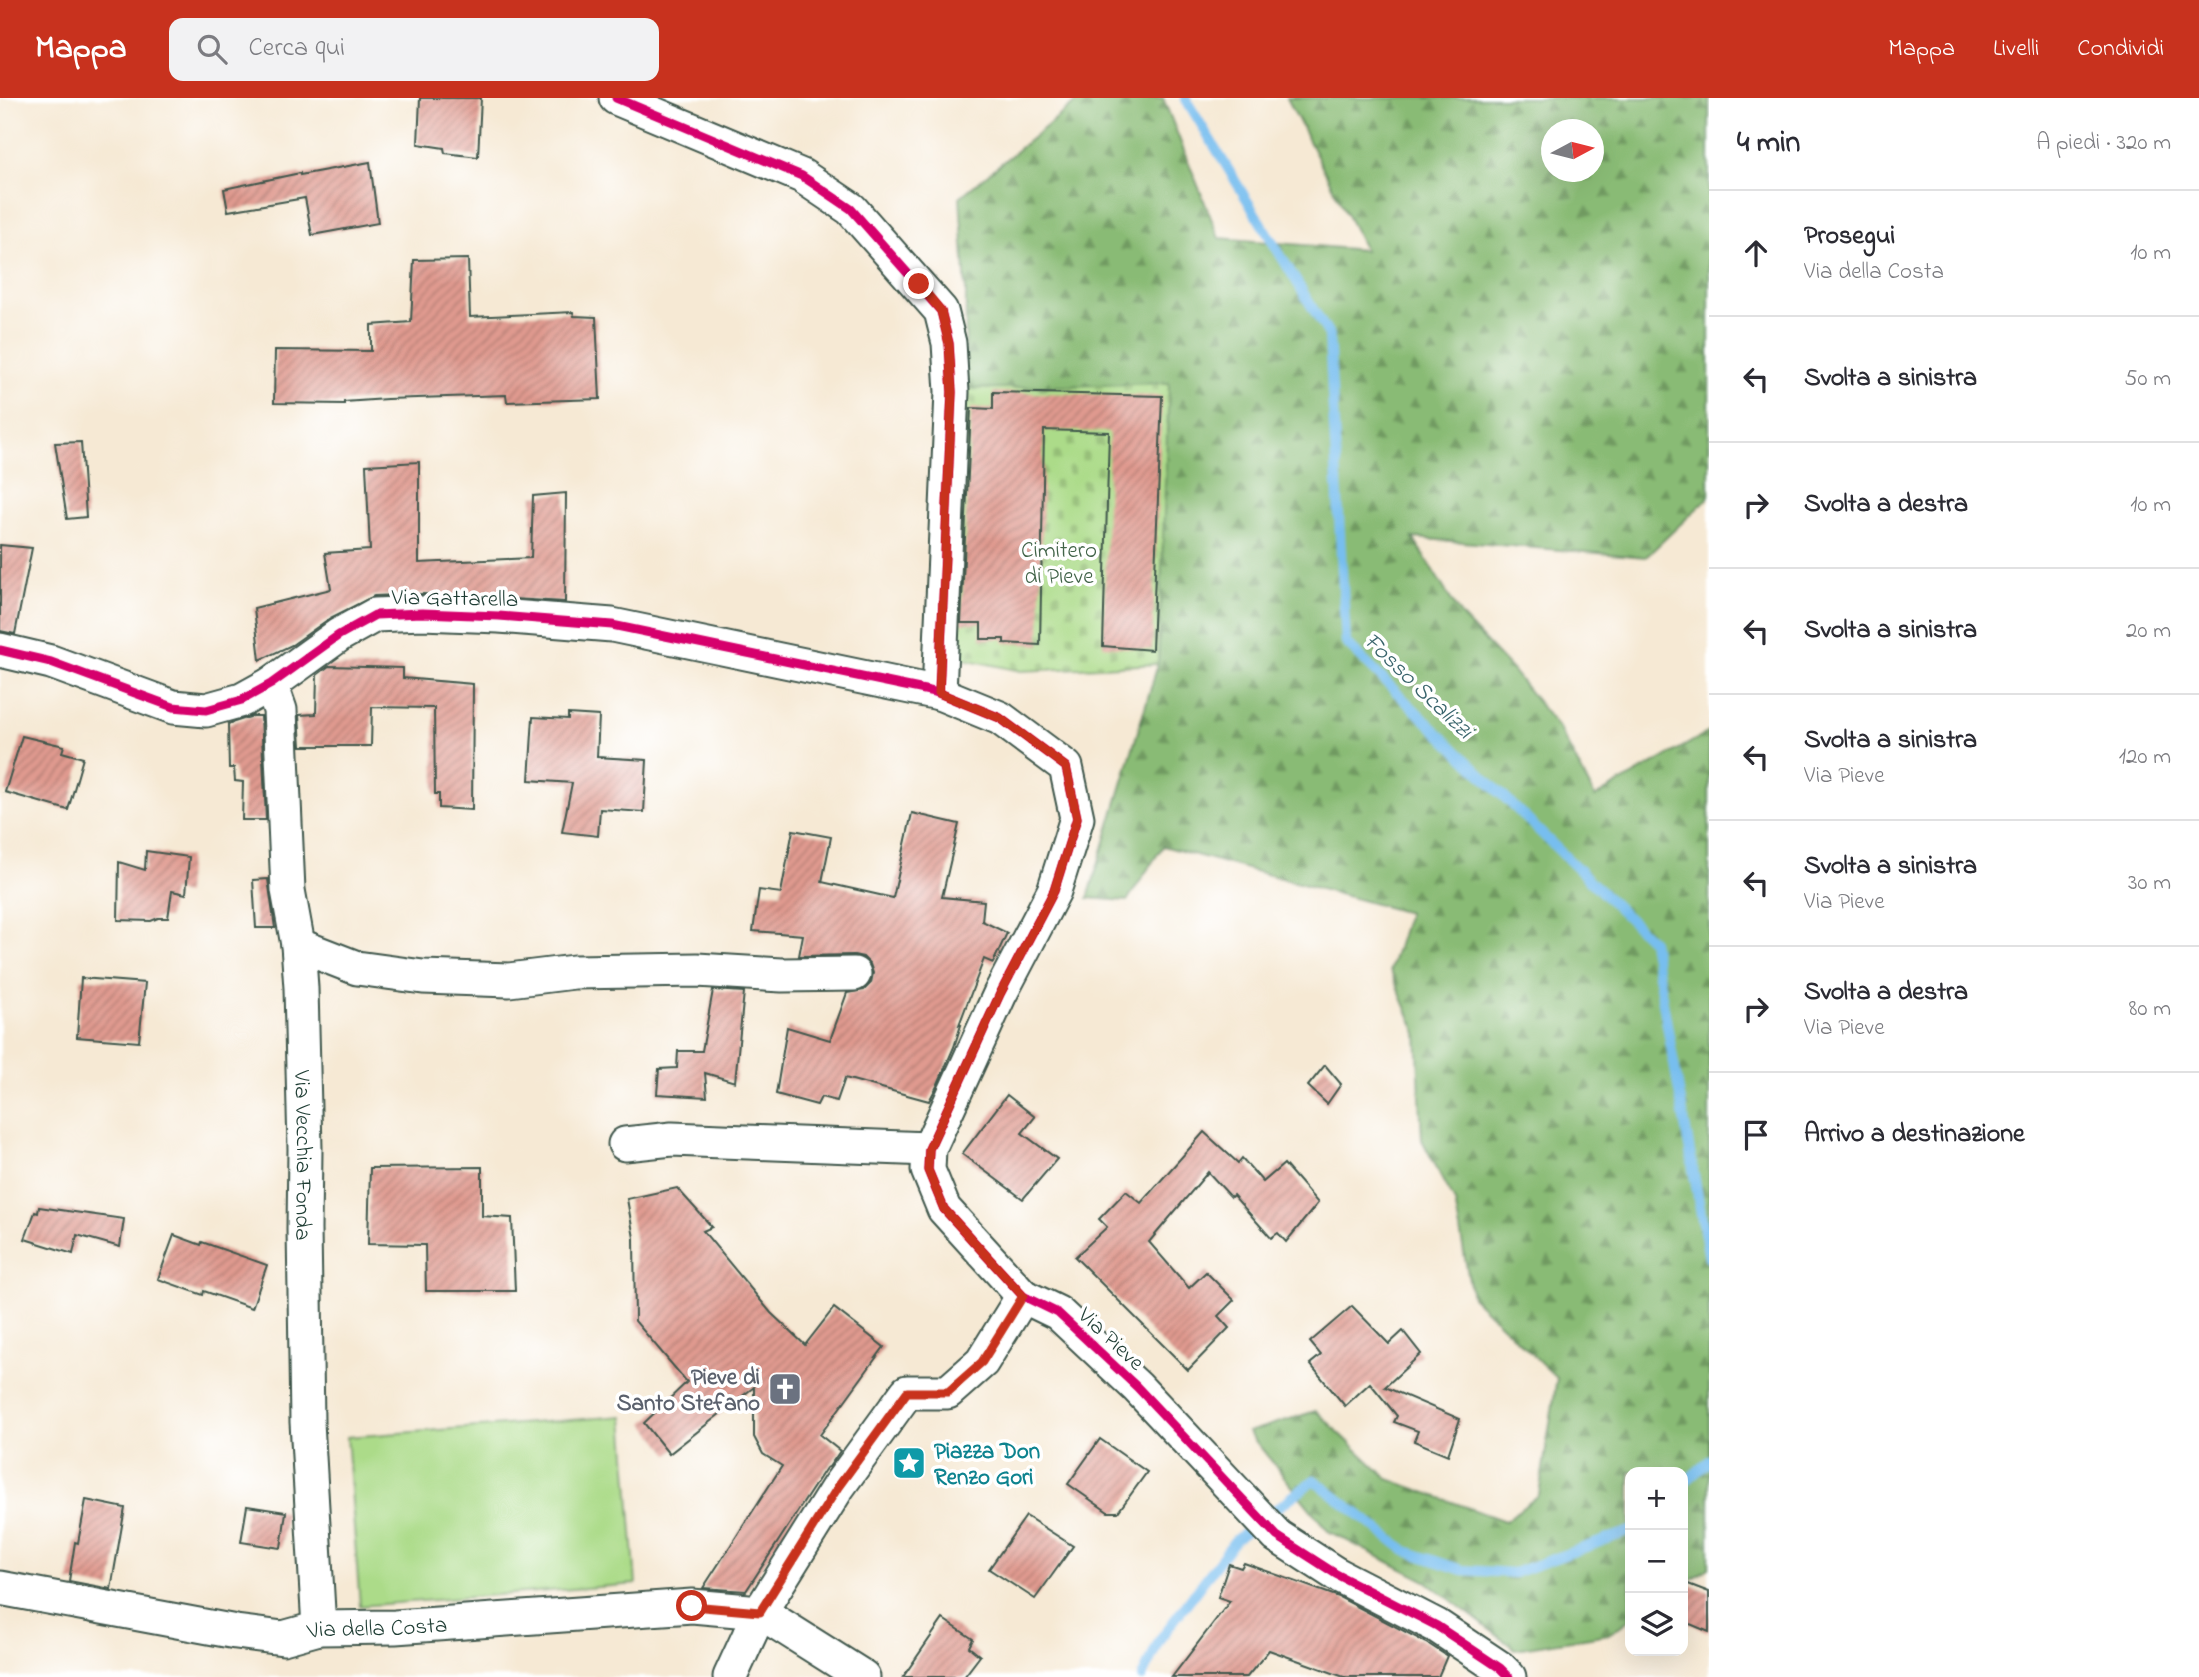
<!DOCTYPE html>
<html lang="it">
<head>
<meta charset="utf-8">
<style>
  body { margin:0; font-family:"Indie Flower",sans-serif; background:#f2f2f3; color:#2b2b33 }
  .controls { position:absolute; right:21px; bottom:21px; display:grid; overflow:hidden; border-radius:14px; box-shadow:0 7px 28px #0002 }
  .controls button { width:63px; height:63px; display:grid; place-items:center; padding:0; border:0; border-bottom:2px solid #e1e1e2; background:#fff; color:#2b2b33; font:35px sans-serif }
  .compass { position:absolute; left:1541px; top:21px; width:63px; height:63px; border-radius:50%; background:#fff; box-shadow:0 7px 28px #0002; rotate:83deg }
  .stop { position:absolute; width:21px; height:21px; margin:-16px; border:5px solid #c8321e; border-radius:50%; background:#fff }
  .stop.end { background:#c8321e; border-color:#fff; box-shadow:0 2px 7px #0008 }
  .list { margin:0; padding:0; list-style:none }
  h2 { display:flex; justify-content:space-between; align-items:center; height:91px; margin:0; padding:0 28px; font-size:30px }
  h2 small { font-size:23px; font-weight:400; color:#7c7c81 }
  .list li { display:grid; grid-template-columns:46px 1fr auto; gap:21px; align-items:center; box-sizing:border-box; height:126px; padding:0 28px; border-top:2px solid #e1e1e2 }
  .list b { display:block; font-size:26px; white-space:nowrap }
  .list p { margin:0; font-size:23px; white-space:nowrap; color:#7c7c81 }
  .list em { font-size:23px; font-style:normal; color:#7c7c81 }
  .icon { flex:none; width:38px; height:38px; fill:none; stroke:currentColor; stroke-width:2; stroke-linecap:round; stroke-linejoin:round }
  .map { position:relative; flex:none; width:1709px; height:1579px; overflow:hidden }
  header { display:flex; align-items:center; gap:42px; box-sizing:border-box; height:98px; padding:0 35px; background:#c8321e; color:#fff }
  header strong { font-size:33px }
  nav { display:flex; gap:38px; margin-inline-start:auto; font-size:24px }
  .search { width:490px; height:63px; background:#f2f2f3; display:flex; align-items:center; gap:18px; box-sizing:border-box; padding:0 24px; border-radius:14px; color:#7c7c81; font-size:26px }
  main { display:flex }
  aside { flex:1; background:#fff }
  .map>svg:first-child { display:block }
  .forest { fill:url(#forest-firs); stroke:#547c54; stroke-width:2; fill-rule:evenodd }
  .cemetery { fill:url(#cemetery-stones); stroke:#668c5e; stroke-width:2 }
  .pitch { fill:#acdb89; stroke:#668c5e; stroke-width:2 }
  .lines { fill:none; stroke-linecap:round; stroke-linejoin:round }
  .stream { stroke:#77beef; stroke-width:10 }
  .building { fill:url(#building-hatch) }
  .minor-casing { stroke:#3f574c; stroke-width:37 }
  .minor { stroke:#fff; stroke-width:33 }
  .cycleway-casing { stroke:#fff; stroke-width:13 }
  .cycleway { stroke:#d6006c; stroke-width:9 }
  .route { stroke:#c8321e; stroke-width:9 }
  .labels { text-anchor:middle; stroke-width:7; stroke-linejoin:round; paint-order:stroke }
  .park-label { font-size:23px; fill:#426449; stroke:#fff }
  .street-label { font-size:23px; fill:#1f3d34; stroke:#fff }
  .worship-label { font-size:23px; font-weight:bold; fill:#5b616d; stroke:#fff; text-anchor:end }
  .culture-label { font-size:23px; font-weight:bold; fill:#0d838f; stroke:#fff; text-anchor:start }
  .water-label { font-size:24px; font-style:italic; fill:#39646c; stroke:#fff }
</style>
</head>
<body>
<header>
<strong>Mappa</strong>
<div class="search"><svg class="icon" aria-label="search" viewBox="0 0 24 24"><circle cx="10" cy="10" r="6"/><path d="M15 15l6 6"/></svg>Cerca qui</div>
<nav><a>Mappa</a><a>Livelli</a><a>Condividi</a></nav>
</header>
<main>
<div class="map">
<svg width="1709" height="1579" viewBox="0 0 1709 1579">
  <defs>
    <pattern id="forest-firs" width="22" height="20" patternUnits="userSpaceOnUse" patternTransform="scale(1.75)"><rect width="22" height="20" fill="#89bb75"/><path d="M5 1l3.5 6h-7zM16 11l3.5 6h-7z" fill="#6f9961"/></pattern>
    <pattern id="cemetery-stones" width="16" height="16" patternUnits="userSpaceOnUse" patternTransform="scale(1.75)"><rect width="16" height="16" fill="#acdb89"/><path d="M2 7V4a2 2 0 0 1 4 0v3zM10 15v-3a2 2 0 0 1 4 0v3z" fill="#94bd77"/></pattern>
    <pattern id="building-hatch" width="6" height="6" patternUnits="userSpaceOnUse" patternTransform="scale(1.75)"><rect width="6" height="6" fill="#e09a8f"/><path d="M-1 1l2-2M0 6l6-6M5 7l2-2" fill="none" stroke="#b57f76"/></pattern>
  </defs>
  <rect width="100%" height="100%" fill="#fff"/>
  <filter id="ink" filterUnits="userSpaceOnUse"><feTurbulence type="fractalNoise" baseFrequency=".0143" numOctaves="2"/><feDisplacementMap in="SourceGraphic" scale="14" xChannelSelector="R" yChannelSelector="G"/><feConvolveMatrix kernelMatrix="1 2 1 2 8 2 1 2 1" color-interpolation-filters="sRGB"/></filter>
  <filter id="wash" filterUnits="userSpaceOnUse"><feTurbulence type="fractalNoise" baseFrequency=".00686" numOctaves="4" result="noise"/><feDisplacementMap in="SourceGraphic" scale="28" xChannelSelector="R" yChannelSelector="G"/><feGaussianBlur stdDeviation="1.57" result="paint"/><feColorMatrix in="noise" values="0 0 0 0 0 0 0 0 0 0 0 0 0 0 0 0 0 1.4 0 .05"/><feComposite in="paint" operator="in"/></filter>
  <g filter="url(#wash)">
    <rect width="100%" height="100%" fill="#f6e9d4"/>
    <!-- forest -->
    <path class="forest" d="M 1081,0 L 1163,0 L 1219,140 L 1365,152 L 1287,0 L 1709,0 L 1709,397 L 1707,401 L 1646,459 L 1413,440 L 1461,518 L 1512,572 L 1559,631 L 1595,699 L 1709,634 L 1709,1470 L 1683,1487 L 1683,1374 L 1630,1374 L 1630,1521 L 1609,1536 L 1515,1551 L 1426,1483 L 1328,1433 L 1248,1334 L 1316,1313 L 1388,1381 L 1505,1423 L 1539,1397 L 1557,1280 L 1472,1199 L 1455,1104 L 1422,1042 L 1417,935 L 1390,872 L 1408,815 L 1163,748 L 1127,803 L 1088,800 L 1158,566 L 1169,285 L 965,291 L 966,193 L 960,99 ZM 1552,32 L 1594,32 L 1594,74 L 1552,74 Z"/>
    <!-- cemetery -->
    <polygon class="cemetery" points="1169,285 1158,566 1021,573 950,558 965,291"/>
    <!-- pitch -->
    <polygon class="pitch" points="623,1318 636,1486 360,1508 347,1339"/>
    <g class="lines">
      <!-- stream -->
      <g class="stream">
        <polyline points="1185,0 1329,237 1346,545 1652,843 1709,1160"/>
        <polyline points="1683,1386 1709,1363"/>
        <polyline points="1142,1579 1160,1541 1235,1442 1314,1382 1406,1453 1462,1472 1514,1475 1630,1433"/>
      </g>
    </g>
    <g id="blocks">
      <!-- building -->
      <g class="building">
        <polygon points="420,0 481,0 478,59 445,55 444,50 418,46"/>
        <polygon points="370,64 378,125 312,137 305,100 228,113 224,91 300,75 300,77"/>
        <polygon points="468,161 470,219 573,214 574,218 596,219 600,301 507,304 506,297 387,301 344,304 344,306 274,305 275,252 371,253 371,227 411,224 414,162"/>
        <polygon points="993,294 1162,298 1152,552 1103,548 1109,334 1044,332 1040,547 1004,545 1004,541 981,541 981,525 961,525 971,310 993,311"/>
        <polygon points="81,344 86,419 67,421 55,345"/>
        <polygon points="419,364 419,465 531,460 533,398 566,395 565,504 423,496 374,498 330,520 292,547 260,562 254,510 331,491 325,455 370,452 366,367"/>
        <polygon points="0,447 32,450 15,536 0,533"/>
        <polygon points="329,568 403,570 403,580 473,586 472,712 439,710 439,696 435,696 434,610 372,609 371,648 301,648 299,617 316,616 317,577"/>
        <polygon points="568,616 599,618 597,659 647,662 644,714 600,711 598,738 562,734 572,685 529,682 533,619 568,621"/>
        <polygon points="253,618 261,618 266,722 242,722 243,684 235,683 234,670 229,670 228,626"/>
        <polygon points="22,638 64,648 62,654 83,660 68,712 5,694"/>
        <polygon points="912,715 959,726 942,799 984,803 982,823 1007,835 993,865 984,861 959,927 961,927 954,949 937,988 929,1003 845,980 837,1003 821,999 817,1007 776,996 787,929 830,942 847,895 864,892 871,885 873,875 870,866 863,859 854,857 799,858 803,837 753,833 759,792 781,795 793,732 831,739 822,784 893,800"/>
        <polygon points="146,753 189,759 186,796 172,793 168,820 158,820 151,823 118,822 119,764 145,772"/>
        <polygon points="268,781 275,830 256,830 253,782"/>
        <polygon points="81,880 145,885 139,944 77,939"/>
        <polygon points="713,892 744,894 735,984 705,975 707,999 657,996 659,971 677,970 678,953 702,953"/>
        <polygon points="1325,967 1341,986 1327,1006 1308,988"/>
        <polygon points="1007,997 1035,1019 1022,1035 1057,1061 1023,1101 962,1056"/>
        <polygon points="1204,1034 1238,1065 1242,1060 1263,1084 1284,1066 1318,1105 1286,1144 1278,1135 1271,1140 1233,1097 1231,1099 1208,1074 1149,1144 1189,1190 1206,1174 1234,1202 1218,1218 1229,1230 1188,1272 1075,1159 1107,1129 1099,1121 1126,1093 1141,1105"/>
        <polygon points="482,1069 482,1118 512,1120 515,1193 426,1193 425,1147 368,1146 370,1070"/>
        <polygon points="677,1090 712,1129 703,1133 771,1215 805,1247 834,1210 884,1249 820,1337 840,1353 829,1369 826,1370 746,1493 703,1490 782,1368 763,1356 754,1339 754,1289 669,1356 644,1325 687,1284 635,1223 634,1140 627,1101"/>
        <polygon points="39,1109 124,1121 120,1149 77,1137 73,1156 25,1141 35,1114 38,1115"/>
        <polygon points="174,1137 201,1147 202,1144 267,1167 252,1210 204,1193 203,1197 158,1181"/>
        <polygon points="1352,1208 1389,1246 1403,1233 1421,1256 1385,1289 1460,1321 1448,1357 1414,1343 1418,1333 1394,1324 1397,1318 1370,1285 1345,1308 1310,1266 1321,1257 1310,1244"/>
        <polygon points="1100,1341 1147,1374 1118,1414 1108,1414 1068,1386"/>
        <polygon points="86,1402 125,1410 111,1491 69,1483 75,1444 78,1445"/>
        <polygon points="247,1408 286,1414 281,1450 241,1444"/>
        <polygon points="1026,1418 1073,1448 1035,1501 989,1471"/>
        <polygon points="1244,1465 1339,1499 1427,1545 1447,1558 1438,1579 1344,1579 1269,1552 1247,1579 1172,1579 1230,1503 1218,1499 1229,1466 1241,1470"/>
        <polygon points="1683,1484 1709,1494 1709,1534 1683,1523"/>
        <polygon points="943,1521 973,1541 969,1549 980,1558 964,1579 903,1579"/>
      </g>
    </g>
  </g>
  <g filter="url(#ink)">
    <use href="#blocks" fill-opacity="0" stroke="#3f574c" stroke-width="2"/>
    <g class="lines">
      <defs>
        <g id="minor">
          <polyline points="616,0 802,78 851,111 941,213 949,245 952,294 939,595 1000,620 1066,669 1077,720 1054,793 1000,896 929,1051 928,1072 944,1111 1023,1198 1058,1215 1137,1289 1277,1438 1336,1476 1437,1528 1500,1570 1509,1579"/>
          <polyline points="0,552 51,564 173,609 206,612 242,602 271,586 339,537 375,517 422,515 499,518 612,527 939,595"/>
          <path id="s1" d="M 271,586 L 280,612 L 288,792 L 298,847 L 301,890 L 305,1051 L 304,1131 L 307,1324 L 319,1530"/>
          <polyline points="298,847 357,870 423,879 509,882 574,874 697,872 782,877 854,876"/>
          <polyline points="625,1046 672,1041 929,1051"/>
          <path id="s2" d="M 0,1490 L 236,1534 L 283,1540 L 319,1530 L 395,1529 L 692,1508 L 760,1514 L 863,1579"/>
          <polyline points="730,1579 760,1514 838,1389 907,1294 948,1294 982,1264 1023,1198"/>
        </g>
      </defs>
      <!-- minor casing -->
      <use href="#minor" class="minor-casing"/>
      <!-- minor -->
      <use href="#minor" class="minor"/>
      <defs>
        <g id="cycleway">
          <polyline points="616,0 802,78 851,111 941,213 949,245 952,294 939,595 1000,620 1066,669 1077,720 1054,793 1000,896 929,1051 928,1072 944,1111 1023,1198 1058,1215 1137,1289 1277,1438 1336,1476 1437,1528 1500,1570 1509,1579"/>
          <polyline points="0,552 51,564 173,609 206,612 242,602 271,586 339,537 375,517 422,515 499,518 612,527 939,595"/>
        </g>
      </defs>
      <!-- cycleway casing -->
      <use href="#cycleway" class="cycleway-casing"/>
      <!-- cycleway -->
      <use href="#cycleway" class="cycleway"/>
    </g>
  </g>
  <g class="lines" filter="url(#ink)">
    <!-- route -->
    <polyline class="route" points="692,1508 760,1514 838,1389 907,1294 948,1294 982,1264 1023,1198 944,1111 928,1072 929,1051 1000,896 1054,793 1077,720 1066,669 1000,620 939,595 952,294 949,246 941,213 919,186"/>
  </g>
  <!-- icons -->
  <defs>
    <symbol id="church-square" viewBox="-11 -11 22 22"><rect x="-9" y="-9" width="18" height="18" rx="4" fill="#6b7280" stroke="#fff"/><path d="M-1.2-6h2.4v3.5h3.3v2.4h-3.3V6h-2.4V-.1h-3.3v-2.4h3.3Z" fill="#fff"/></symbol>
    <symbol id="sight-square" viewBox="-11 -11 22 22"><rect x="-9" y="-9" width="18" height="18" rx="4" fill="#0f9aa8" stroke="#fff"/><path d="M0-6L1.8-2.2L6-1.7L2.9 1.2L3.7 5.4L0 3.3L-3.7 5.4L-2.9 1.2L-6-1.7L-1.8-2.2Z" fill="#fff"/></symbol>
  </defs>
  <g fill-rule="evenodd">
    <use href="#church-square" x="766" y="1272" width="38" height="38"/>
    <use href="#sight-square" x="890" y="1346" width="38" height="38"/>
  </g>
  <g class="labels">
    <!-- park labels -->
    <g class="park-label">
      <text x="1059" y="459">Cimitero<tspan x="1059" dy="26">di Pieve</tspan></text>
    </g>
    <!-- street labels -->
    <g class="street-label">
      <text transform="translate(455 499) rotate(1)" y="8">Via Gattarella</text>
      <text dy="8" stroke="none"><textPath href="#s1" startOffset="474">Via Vecchia Fonda</textPath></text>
      <text transform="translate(1112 1240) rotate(43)" y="8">Via Pieve</text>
      <text dy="8" stroke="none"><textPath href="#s2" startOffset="383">Via della Costa</textPath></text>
    </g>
    <!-- worship labels -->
    <g class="worship-label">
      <text x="760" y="1286">Pieve di<tspan x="760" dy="26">Santo Stefano</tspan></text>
    </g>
    <!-- culture labels -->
    <g class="culture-label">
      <text x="934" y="1360">Piazza Don<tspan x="934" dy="26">Renzo Gori</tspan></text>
    </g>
    <!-- water labels -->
    <g class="water-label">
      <text transform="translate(1419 587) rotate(44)" y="8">Fosso Scalizzi</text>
    </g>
  </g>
</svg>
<div class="controls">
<button>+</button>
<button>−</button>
<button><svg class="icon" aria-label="layers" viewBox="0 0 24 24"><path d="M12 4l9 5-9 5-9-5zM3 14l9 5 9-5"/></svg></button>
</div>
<svg class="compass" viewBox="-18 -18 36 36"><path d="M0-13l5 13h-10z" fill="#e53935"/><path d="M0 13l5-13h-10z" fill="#7c7c81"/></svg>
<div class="stop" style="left:692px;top:1508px"></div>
<div class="stop end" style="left:919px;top:186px"></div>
</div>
<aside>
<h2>4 min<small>A piedi · 320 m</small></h2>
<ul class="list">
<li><svg class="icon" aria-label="ahead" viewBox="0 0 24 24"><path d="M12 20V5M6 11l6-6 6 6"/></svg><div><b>Prosegui</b><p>Via della Costa</p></div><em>10 m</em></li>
<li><svg class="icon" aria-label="left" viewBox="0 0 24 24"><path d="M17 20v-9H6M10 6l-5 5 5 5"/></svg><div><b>Svolta a sinistra</b></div><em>50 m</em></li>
<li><svg class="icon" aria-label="right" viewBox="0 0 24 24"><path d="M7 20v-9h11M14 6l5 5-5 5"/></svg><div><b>Svolta a destra</b></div><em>10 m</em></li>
<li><svg class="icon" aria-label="left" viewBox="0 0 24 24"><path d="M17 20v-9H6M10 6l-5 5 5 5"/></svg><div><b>Svolta a sinistra</b></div><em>20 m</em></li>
<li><svg class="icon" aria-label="left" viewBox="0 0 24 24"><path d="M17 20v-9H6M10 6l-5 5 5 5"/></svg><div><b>Svolta a sinistra</b><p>Via Pieve</p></div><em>120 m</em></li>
<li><svg class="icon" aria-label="left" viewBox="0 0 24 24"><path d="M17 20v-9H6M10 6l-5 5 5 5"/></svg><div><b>Svolta a sinistra</b><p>Via Pieve</p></div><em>30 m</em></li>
<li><svg class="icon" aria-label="right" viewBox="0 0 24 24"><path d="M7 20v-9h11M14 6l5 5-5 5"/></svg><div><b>Svolta a destra</b><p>Via Pieve</p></div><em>80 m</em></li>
<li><svg class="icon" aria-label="arrive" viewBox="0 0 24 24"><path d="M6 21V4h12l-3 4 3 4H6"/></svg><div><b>Arrivo a destinazione</b></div></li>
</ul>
</aside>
</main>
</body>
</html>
